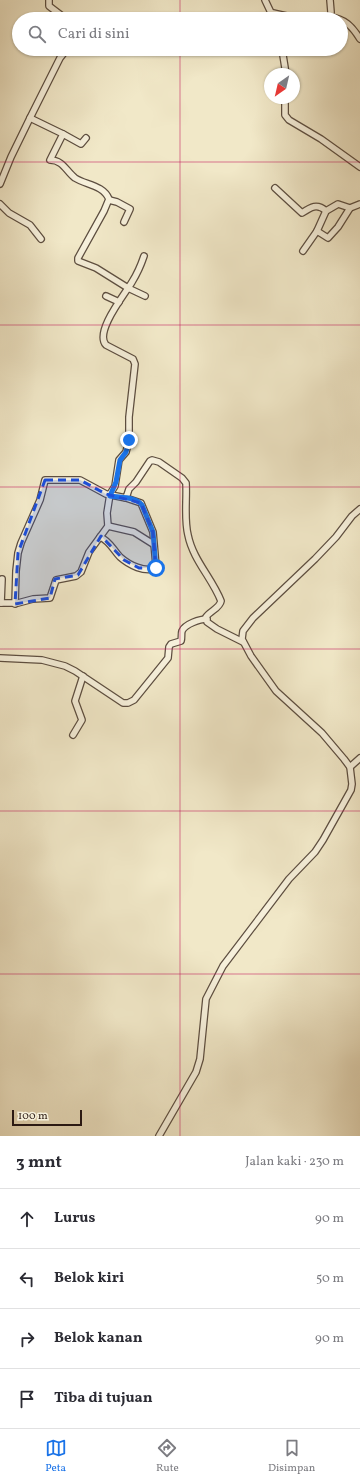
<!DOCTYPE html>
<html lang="id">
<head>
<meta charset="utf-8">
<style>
  body { margin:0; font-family:Vollkorn,serif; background:#f7f7f7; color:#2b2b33 }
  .compass { position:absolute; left:264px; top:68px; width:36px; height:36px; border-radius:50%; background:#fff; box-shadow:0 1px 3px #0004; rotate:214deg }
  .scale { position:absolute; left:12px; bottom:10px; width:70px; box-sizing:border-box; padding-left:4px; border:2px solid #2c1a13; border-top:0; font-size:11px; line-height:14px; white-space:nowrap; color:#2c1a13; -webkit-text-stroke:3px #f6f0db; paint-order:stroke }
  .stop { position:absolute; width:12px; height:12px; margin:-9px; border:3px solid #1a73e8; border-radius:50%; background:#fff }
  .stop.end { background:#1a73e8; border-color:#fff; box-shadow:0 1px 4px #0008 }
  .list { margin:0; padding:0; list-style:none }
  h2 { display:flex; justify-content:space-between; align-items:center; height:52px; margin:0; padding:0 16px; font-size:17px }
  h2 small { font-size:13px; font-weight:400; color:#7c7c81 }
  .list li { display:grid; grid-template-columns:26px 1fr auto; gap:12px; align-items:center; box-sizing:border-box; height:60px; padding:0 16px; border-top:1px solid #e1e1e2 }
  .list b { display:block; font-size:15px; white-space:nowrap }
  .list em { font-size:13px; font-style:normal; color:#7c7c81 }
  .icon { flex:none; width:22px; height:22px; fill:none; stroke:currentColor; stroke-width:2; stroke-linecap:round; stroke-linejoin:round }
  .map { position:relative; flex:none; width:360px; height:1136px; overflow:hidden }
  .search { position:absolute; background:#fff; box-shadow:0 1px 3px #0004; left:12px; right:12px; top:12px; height:44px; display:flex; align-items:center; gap:10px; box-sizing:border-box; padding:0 14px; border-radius:22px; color:#7c7c81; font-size:15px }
  .sheet { height:292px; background:#fff }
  nav { display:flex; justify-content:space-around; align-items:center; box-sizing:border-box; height:56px; border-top:1px solid #e1e1e2; background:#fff; font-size:11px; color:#7c7c81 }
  nav a { display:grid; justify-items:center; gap:2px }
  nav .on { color:#1a73e8 }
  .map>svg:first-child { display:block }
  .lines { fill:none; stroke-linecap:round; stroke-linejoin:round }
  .minor-casing { stroke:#5d4e40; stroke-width:8 }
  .minor { stroke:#f6f0db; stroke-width:5.5 }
  .route { stroke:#1a73e8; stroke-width:5 }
  .marked { fill:#1d4ed8; fill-opacity:0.2; stroke:#1d4ed8; stroke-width:3; stroke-dasharray:8 5; stroke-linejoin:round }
  .grid { fill:none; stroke:#c2185b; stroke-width:1; stroke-opacity:0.55 }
</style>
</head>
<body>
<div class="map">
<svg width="360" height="1136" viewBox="0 0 360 1136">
  <rect width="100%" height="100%" fill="#f1e8c8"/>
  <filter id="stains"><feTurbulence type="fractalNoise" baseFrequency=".005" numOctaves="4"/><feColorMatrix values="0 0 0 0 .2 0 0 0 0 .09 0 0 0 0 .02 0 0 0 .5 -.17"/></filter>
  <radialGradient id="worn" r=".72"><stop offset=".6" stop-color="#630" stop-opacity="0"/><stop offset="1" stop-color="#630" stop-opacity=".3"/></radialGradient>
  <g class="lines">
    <defs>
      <g id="minor">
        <polyline points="49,0 49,6 66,19"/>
        <polyline points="265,0 274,19"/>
        <polyline points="273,13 300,19"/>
        <path d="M 330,17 C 345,19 352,26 360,39"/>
        <polyline points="326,19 330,17 331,12 330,0"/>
        <polyline points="282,49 286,74"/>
        <polyline points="285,98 285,115 289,120 321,139 360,167"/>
        <path d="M 30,118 L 63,134 L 50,160 C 63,160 66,171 75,178 C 86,185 103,185 109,199 L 104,211 L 78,258 L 78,261 L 96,268 L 128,288 L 145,296"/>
        <polyline points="63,134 81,144 86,138"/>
        <polyline points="0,184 11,157 30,118 60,58 67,49"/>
        <path d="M 275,188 L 302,213 C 311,207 317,203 326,211"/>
        <polyline points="109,200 117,202 130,209 124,222"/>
        <polyline points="0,204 9,213 30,225 41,239"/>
        <polyline points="317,231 328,238 338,227 350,208 360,204"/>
        <polyline points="303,251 317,231 326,211 338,204 350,208"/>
        <polyline points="106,296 119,302"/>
        <polyline points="108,526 134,532 153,544"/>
        <path d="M 100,537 C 110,541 113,550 120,557 C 129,565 145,573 156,568 L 156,566 L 153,532 L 141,503 L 126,498"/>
        <path d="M 0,603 L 18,603 L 33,599 L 50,598 L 56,580 L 76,576 L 81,572 L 89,552 L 108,526 L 107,513 L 110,494 L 115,486 L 119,460 L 126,452 L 129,440 L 129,417 L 135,364 L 133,359 L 106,345 C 94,332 125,294 132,282 C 137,274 141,265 144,256"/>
        <polyline points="1,603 2,579"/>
        <path d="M 15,604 L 16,571 L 18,553 L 21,543 L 40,500 L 45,480 L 80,480 L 106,494 L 126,498 L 129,489 L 136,482 L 150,461 L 152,460 L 159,462 L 182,478 L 186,483 C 187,500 184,519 188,535 C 193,560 212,578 221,601 C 220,608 210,611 206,617 L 207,622 L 217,629 L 243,642"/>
        <path d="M 0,658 L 42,660 L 65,666 L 75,671 L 123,703 L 128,703 L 134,700 L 168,658 L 169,647 L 171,644 L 181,641 C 182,638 181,634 182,631 C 185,624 200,619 207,619"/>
        <polyline points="73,735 82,720 75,701 83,676"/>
        <polyline points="350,767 360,758"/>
        <polyline points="159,1136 196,1072 200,1059 206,999 223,966 289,879 315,852 323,840 351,790 352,784 350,767 344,759 322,733 276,691 251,656 242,639 243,631 253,618 315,559 336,537 352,516 360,509"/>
      </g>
    </defs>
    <!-- minor casing -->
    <use href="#minor" class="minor-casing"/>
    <!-- minor -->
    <use href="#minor" class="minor"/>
  </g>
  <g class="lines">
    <!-- route -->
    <path class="route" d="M 129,440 L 126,452 L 120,460 L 116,482 L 110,496 C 120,498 135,496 142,505 L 153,532 L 156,568"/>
  </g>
  <!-- marked area -->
  <path class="marked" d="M 45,480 L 80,480 L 106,494 L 141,503 L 153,532 L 156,568 L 139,568 L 124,560 L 101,536 L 78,575 L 55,579 L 50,598 L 15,604 L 18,553 Z"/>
  <!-- grid -->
  <path class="grid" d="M 180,0 L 180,19M 180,49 L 180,1136M 0,162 L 360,162M 0,325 L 360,325M 0,487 L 360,487M 0,649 L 360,649M 0,811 L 360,811M 0,974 L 360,974"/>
  <rect width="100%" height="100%" filter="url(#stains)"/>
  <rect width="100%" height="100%" fill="url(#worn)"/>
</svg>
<svg class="compass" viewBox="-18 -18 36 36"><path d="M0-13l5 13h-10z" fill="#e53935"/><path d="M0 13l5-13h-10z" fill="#7c7c81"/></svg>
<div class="scale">100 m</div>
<div class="stop" style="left:156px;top:568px"></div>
<div class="stop end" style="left:129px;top:440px"></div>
<div class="search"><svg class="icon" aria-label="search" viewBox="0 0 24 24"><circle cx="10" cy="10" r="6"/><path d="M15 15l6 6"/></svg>Cari di sini</div>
</div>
<section class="sheet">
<h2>3 mnt<small>Jalan kaki · 230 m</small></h2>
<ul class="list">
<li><svg class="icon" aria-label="ahead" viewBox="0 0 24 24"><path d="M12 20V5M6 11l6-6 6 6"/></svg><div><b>Lurus</b></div><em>90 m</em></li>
<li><svg class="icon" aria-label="left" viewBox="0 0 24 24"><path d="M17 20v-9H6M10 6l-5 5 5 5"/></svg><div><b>Belok kiri</b></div><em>50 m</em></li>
<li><svg class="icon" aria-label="right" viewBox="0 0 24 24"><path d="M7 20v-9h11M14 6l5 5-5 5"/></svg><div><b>Belok kanan</b></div><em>90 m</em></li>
<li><svg class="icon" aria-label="arrive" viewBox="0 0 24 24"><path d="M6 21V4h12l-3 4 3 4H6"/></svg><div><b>Tiba di tujuan</b></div></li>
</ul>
</section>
<nav>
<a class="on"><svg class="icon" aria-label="map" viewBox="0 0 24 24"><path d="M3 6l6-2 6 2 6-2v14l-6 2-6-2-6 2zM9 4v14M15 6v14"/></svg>Peta</a>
<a><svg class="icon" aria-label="directions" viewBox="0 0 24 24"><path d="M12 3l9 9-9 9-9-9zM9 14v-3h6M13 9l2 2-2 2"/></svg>Rute</a>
<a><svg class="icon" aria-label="saved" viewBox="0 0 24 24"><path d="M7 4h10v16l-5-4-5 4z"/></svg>Disimpan</a>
</nav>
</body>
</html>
